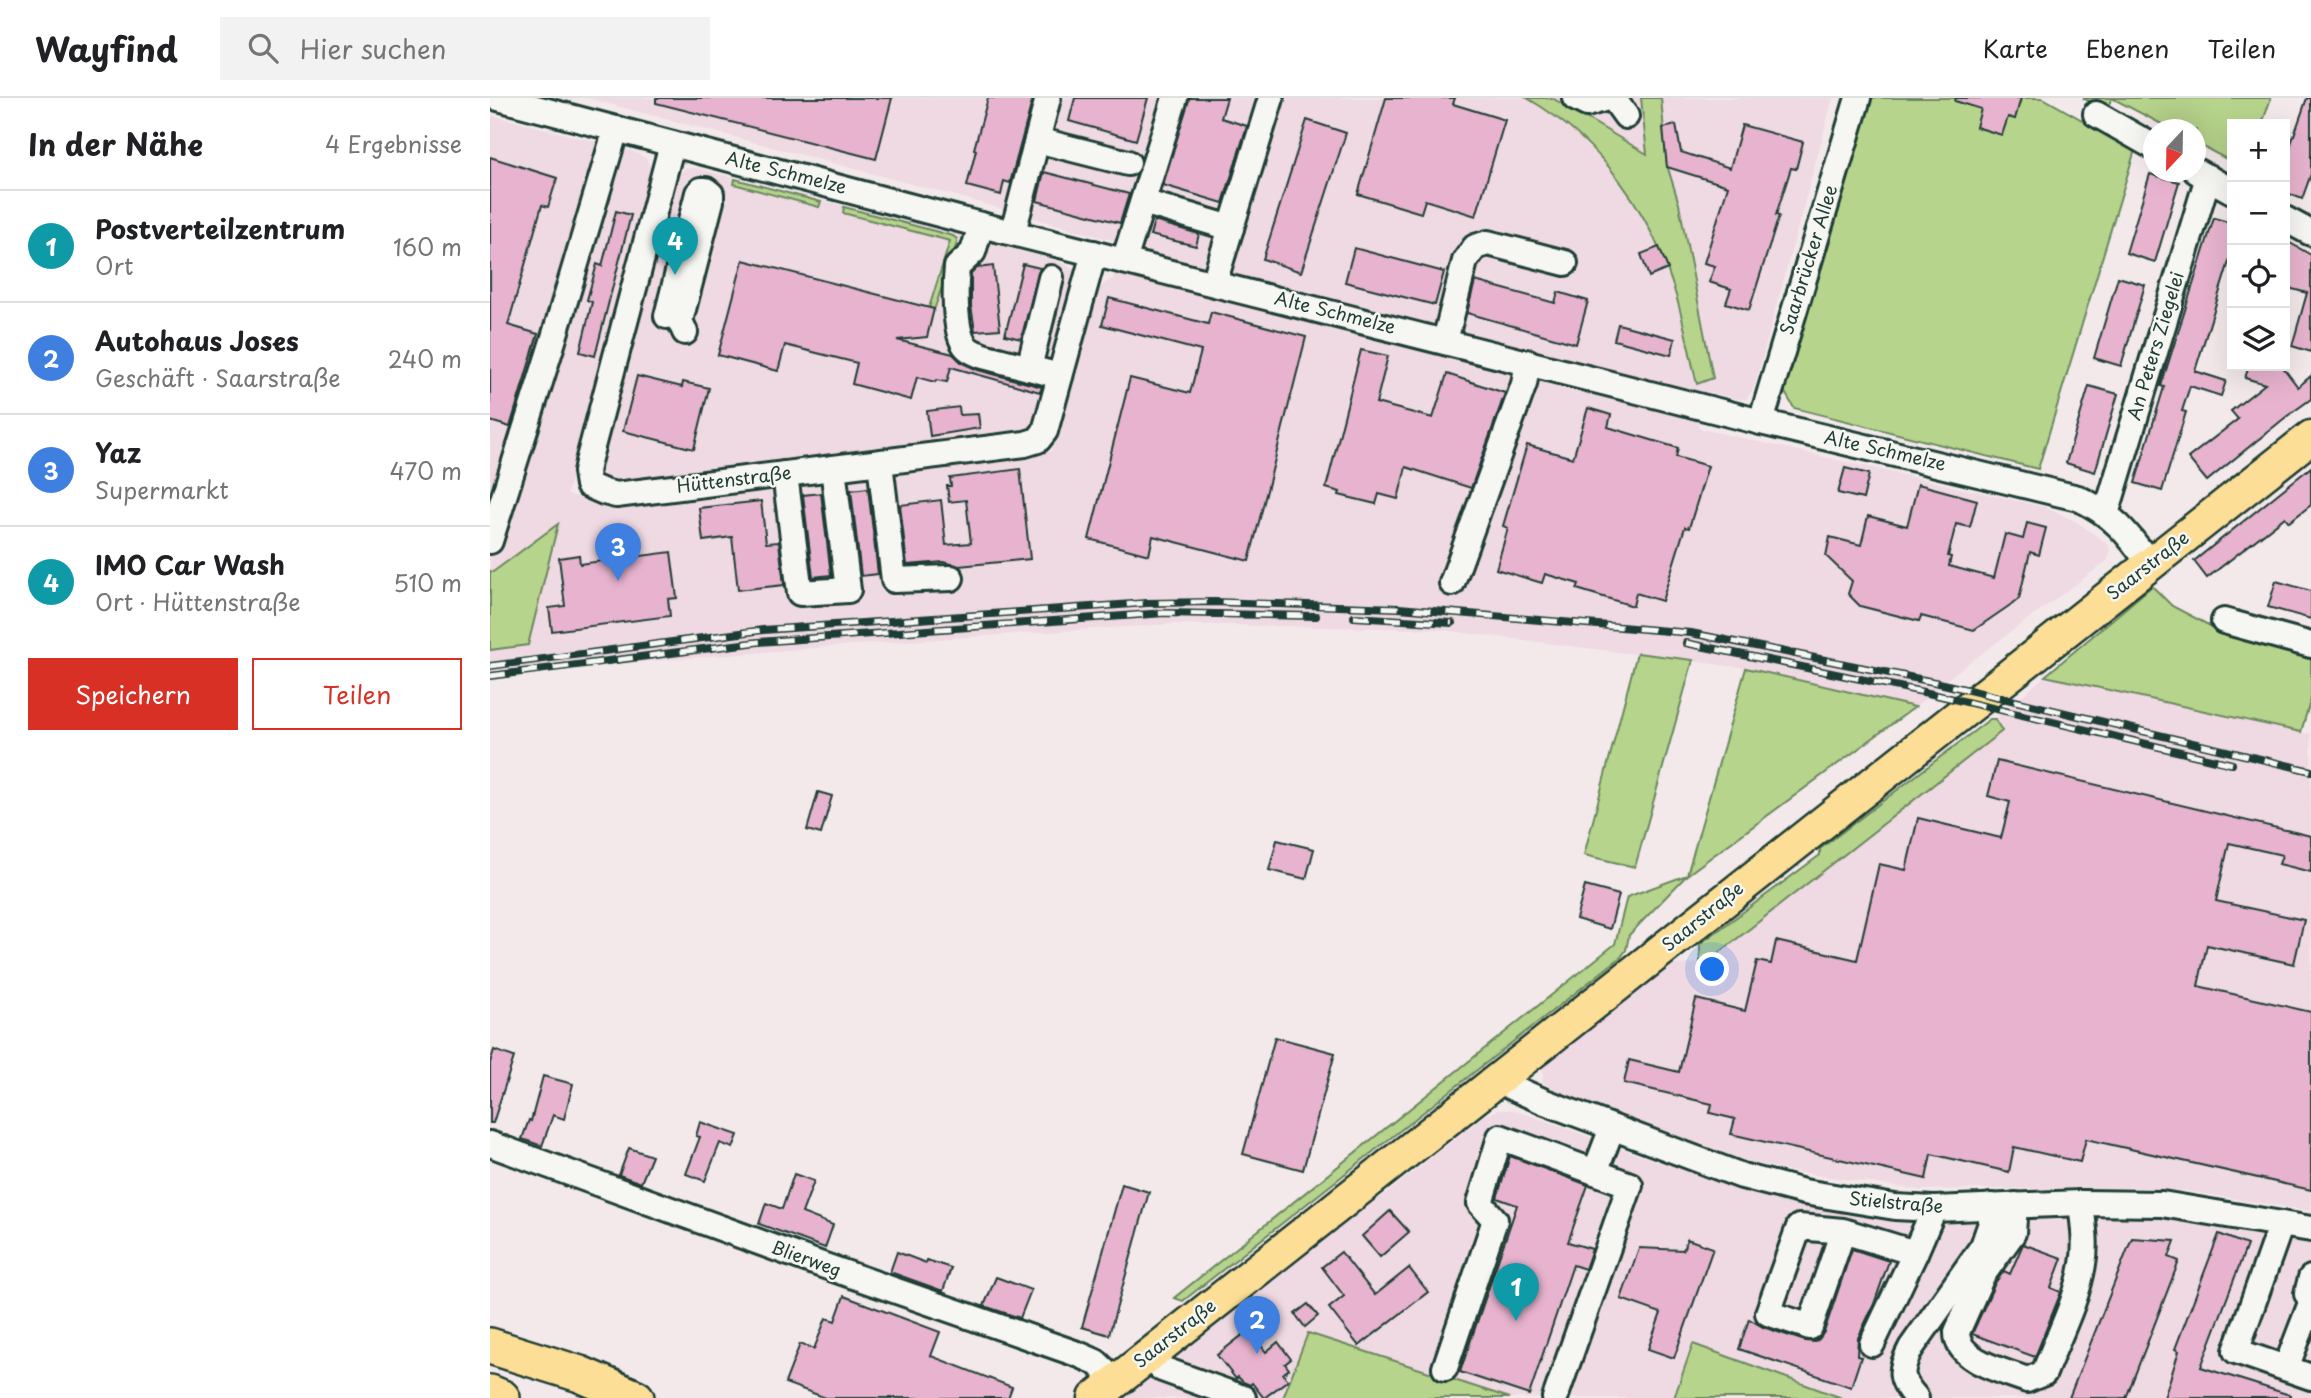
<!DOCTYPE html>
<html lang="de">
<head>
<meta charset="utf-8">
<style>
  body { margin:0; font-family:"Playpen Sans",sans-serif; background:#f2f2f2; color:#202124 }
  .controls { position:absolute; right:21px; top:21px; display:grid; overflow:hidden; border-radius:0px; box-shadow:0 7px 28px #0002 }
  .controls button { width:63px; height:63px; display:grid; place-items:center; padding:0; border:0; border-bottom:2px solid #e0e0e0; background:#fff; color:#202124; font:35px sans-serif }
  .compass { position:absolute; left:1653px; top:21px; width:63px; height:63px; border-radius:50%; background:#fff; box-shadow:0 7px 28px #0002; rotate:202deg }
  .you { position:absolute; left:1223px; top:872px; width:24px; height:24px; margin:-18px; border:5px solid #fff; border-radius:50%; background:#1a73e8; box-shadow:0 0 0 10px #1a73e833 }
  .badge { display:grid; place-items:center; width:46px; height:46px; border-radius:50%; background:#d93025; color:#fff; font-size:23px; font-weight:700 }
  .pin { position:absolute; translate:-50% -58px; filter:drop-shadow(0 2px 4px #0008) }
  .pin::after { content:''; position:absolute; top:37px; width:24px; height:21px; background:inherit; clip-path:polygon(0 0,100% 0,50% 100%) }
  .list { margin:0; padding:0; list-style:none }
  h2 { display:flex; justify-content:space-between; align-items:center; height:91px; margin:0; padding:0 28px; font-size:30px }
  h2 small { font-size:23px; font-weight:400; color:#757577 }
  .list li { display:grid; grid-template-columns:46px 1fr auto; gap:21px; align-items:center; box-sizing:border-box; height:112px; padding:0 28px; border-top:2px solid #e0e0e0 }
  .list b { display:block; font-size:26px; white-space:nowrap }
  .list p { margin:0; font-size:23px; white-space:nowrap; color:#757577 }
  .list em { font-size:23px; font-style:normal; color:#757577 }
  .actions { display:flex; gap:14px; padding:21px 28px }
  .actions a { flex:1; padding:16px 0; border:2px solid #d93025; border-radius:0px; text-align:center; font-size:24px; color:#d93025 }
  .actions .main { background:#d93025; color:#fff }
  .icon { flex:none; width:38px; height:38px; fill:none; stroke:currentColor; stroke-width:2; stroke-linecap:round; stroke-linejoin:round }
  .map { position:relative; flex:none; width:1821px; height:1300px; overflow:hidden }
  header { display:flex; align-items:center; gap:42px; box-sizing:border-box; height:98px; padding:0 35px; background:#fff; border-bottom:2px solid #e0e0e0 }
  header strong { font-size:33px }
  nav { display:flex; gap:38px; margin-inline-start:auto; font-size:24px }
  .search { width:490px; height:63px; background:#f2f2f2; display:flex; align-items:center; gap:18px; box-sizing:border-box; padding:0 24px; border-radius:0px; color:#757577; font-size:26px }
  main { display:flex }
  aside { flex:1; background:#fff }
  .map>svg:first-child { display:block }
  .built { fill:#efd9e2 }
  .green { fill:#b7d48c; stroke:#6b8860; stroke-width:2 }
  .building { fill:#e7b3ce; stroke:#1f3d34; stroke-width:2 }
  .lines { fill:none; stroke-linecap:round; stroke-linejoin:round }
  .minor-casing { stroke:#1f3d34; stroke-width:30 }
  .major-casing { stroke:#1f3d34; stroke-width:37 }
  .highway-casing { stroke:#1f3d34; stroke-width:40 }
  .minor { stroke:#f6f6f2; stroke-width:24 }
  .major { stroke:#fdde96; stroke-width:32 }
  .highway { stroke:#fdde96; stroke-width:35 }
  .rail-casing { stroke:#1f3d34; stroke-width:8 }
  .rail { stroke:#f6f6f2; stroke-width:5; stroke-dasharray:16; stroke-linecap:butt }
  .labels { text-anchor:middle; stroke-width:5; stroke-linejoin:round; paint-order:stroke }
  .street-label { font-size:18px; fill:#1f3d34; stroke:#f6f6f2 }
</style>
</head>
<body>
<header>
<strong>Wayfind</strong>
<div class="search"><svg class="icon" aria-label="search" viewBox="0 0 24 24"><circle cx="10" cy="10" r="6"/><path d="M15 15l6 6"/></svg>Hier suchen</div>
<nav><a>Karte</a><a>Ebenen</a><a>Teilen</a></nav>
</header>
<main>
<aside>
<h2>In der Nähe<small>4 Ergebnisse</small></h2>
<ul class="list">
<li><span class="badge" style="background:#0f9aa8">1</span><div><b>Postverteilzentrum</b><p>Ort</p></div><em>160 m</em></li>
<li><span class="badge" style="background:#3f7fe0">2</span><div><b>Autohaus Joses</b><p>Geschäft · Saarstraße</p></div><em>240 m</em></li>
<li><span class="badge" style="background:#3f7fe0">3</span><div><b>Yaz</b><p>Supermarkt</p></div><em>470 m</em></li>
<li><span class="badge" style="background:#0f9aa8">4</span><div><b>IMO Car Wash</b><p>Ort · Hüttenstraße</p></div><em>510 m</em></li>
</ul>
<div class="actions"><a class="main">Speichern</a><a>Teilen</a></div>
</aside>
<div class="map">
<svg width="1821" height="1300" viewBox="0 0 1821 1300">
  <rect width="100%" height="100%" fill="#f3e9eb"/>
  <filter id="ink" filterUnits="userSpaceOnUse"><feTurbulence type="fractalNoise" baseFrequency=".0143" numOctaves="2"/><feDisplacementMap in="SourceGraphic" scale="14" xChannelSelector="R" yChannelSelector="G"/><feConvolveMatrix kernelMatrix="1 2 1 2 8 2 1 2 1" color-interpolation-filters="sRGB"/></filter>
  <g filter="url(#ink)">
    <!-- built -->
    <g class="built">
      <polygon points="97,0 1343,0 1264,290 1256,301 1248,301 1216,294 1208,330 1554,409 1587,424 1619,447 1620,455 1617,463 1465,575 1425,609 1256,570 945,531 681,526 387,545 0,576 0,552 38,547 3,474 0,473 0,17 142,53 156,60 160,69 160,79 77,397 115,403 118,382 112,374 109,361 180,88 187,78 195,71 206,70 569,163 581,170 584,178 585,192 548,326 541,330 531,335 189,401 562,353 610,191 615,185 623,181 632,145 459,96"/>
      <polygon points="1555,578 1821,636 1821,1113 1697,1093 1644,1089 1427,1092 1300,1073 1257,1063 1069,994 1053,984 1053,970 1060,960 1181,867 1216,865 1512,633 1505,621"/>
      <polygon points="1007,1012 1022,1012 1047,1020 1169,1064 1298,1105 1356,1114 1441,1122 1479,1123 1630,1118 1663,1120 1821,1144 1821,1300 1352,1300 1203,1246 1184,1300 1020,1300 818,1236 793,1300 769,1300 685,1272 679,1264 681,1260 876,1109 897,1095 993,1019"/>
      <polygon points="662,1275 728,1300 631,1300"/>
    </g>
    <!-- green -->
    <g class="green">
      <path d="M 1037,0 L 1062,0 L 1157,56 L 1151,0 L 1171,0 L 1177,67 L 1189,106 L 1223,280 L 1207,286 C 1199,254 1194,222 1184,191 C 1159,111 1111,43 1037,0 Z"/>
      <polygon points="1374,0 1553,0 1645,52 1548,371 1304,310 1293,291"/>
      <polygon points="1593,0 1781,0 1772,26 1742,26 1742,64 1706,45 1706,32 1681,31 1622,0 1616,12"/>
      <polygon points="245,81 331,104 329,109 244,86"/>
      <polygon points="354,109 463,138 467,141 467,145 444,212 439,210 460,143 353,115"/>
      <polygon points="68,426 38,547 0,552 0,473 3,474"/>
      <polygon points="1662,488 1682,508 1726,531 1821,558 1821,600 1811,634 1555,578"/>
      <polygon points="1147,555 1203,562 1145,769 1094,757"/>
      <polygon points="1256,570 1425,609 1197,777 1139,837 1136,852 1131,859 693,1203 684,1200 1125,846 1137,799 1197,777"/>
      <polygon points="1500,621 1505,621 1512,633 1216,865 1210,865 1210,846 1330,757 1330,751"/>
      <polygon points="818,1235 1020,1300 793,1300"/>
      <polygon points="1203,1246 1352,1300 1184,1300"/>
    </g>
    <!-- building -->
    <g class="building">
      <polygon points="166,0 402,0 386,61 166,5"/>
      <polygon points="498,0 543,0 520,85 514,83 511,97 477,88 486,52 484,51"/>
      <polygon points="585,0 658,0 646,42 579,23"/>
      <polygon points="699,0 737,0 731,20 757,28 733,105 673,87"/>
      <polygon points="896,0 965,0 963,6 1015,22 986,118 935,102 931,115 868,96"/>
      <polygon points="1466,0 1531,0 1525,21 1518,19 1512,37 1486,29 1491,11 1465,3"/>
      <polygon points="1817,0 1821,0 1821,76 1812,101 1795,94 1795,63"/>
      <polygon points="817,22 856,35 811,174 773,161"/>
      <polygon points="1186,27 1191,54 1240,70 1252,27 1313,44 1306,71 1301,70 1286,117 1289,118 1259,212 1236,205 1241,191 1219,184 1225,168 1214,165 1238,88 1177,69 1173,30"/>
      <polygon points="0,59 67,80 58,109 52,107 18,227 48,236 20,329 0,323"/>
      <polygon points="554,74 639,96 630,125 547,103"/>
      <polygon points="1660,76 1689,84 1665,164 1636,155"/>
      <polygon points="126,113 141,117 105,258 90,254 102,204 97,202 107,166 112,168"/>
      <polygon points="1724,120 1742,125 1742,154 1705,273 1736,283 1731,298 1700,288 1692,313 1696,314 1672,393 1645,385 1674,289 1671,288"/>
      <polygon points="664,123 709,136 706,148 660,137"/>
      <polygon points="1795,142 1821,157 1821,254 1802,248 1817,195 1795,189"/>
      <polygon points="1169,149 1178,171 1159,179 1151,156"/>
      <polygon points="864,150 954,174 945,207 855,184"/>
      <polygon points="253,162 444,211 437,239 407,242 463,256 472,265 488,272 552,289 550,294 461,269 457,284 446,282 445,284 427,279 421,302 362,286 367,265 295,247 288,273 228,257"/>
      <polygon points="533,166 550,170 531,241 515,237"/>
      <polygon points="503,168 510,231 485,233 481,208 481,176 487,170"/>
      <polygon points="1628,179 1655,187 1631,268 1604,260"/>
      <polygon points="985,183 1065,205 1068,194 1098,203 1086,246 977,215"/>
      <polygon points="619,200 718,226 721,214 816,239 759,463 663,438 659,457 599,441 640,280 700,295 711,253 612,227"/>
      <polygon points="1128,226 1185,241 1181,257 1124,242"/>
      <polygon points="871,252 898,258 886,305 943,320 957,276 1015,295 981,390 916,369 908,401 889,396 886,406 849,397 850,394 836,390"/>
      <polygon points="1759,268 1792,268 1808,289 1821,278 1821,301 1796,319 1717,383 1698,360 1748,321 1741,313 1775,286 1755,280"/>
      <polygon points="147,278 192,289 193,284 219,290 204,351 133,333"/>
      <polygon points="1599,288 1628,296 1605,374 1576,365"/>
      <polygon points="469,309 470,317 488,316 490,330 440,338 437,313"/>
      <polygon points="1098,310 1121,317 1118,329 1188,350 1186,359 1218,368 1199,430 1195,429 1172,503 1146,495 1143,508 1087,491 1089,486 1055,476 1052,485 1006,471 1018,430 1013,428 1037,347 1083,360"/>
      <polygon points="1821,369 1821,407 1799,424 1795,419 1717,480 1704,463"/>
      <polygon points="1355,370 1379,376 1373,401 1348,395"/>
      <polygon points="530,371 540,461 469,468 454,464 417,467 410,407 451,402 456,447 481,445 476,402 459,404 457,388 461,388 460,380"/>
      <polygon points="1428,386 1487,402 1480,429 1466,426 1458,458 1461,459 1459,468 1504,480 1515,436 1533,441 1537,425 1556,430 1549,457 1540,454 1529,501 1484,532 1431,518 1429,523 1370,508 1358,496 1362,483 1336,458 1340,439 1371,447 1378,418 1417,428"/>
      <polygon points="378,390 388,476 371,478 361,392"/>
      <polygon points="331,395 341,477 323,479 313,397"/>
      <polygon points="271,403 276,445 289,444 294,487 248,492 242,439 213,443 209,410"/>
      <polygon points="181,454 187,500 178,501 180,518 62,533 59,510 75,508 69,460 89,457 90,466"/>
      <polygon points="1786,483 1821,493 1821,521 1778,509"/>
      <polygon points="1507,663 1821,738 1821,774 1789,766 1792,757 1739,745 1726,803 1814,822 1804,866 1717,847 1708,888 1821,914 1821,1092 1596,1041 1590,1064 1524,1049 1519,1074 1441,1056 1436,1081 1241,1036 1245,1021 1220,1015 1222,1006 1134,985 1139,962 1189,974 1206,901 1255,913 1267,863 1281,866 1286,843 1367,862 1389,766 1416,772 1428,720 1511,740 1520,704 1498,698"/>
      <polygon points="328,694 342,698 331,736 317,732"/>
      <polygon points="787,742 824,751 816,781 779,772"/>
      <polygon points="1095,788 1129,797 1120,831 1086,821"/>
      <polygon points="785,939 845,955 813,1072 753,1056"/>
      <polygon points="4,952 24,959 3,1025 0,1025 0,965"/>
      <polygon points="53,978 83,986 74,1021 63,1017 52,1048 32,1041 39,1022 41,1023"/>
      <polygon points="210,1024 248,1037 243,1050 230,1045 215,1083 196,1076 210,1039 206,1038"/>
      <polygon points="139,1050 162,1058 151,1085 129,1077"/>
      <polygon points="1020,1058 1098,1087 1078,1144 1102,1151 1095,1171 1083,1167 1039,1297 970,1274 1027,1107 1007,1100"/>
      <polygon points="304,1076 324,1083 312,1115 343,1127 335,1150 269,1126 276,1105 292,1111"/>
      <polygon points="632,1086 659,1094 619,1237 592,1229"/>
      <polygon points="900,1113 919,1134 890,1159 872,1138"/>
      <polygon points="1729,1136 1757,1147 1711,1269 1800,1297 1800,1300 1674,1300 1689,1253 1685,1251"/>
      <polygon points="1642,1140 1685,1143 1679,1159 1689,1163 1636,1300 1579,1300"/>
      <polygon points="1197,1141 1223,1150 1184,1260 1158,1251 1171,1215 1131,1201 1149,1150 1193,1152"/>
      <polygon points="1533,1146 1572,1160 1561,1190 1571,1194 1545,1259 1482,1236 1505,1185 1514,1173 1520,1176"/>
      <polygon points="1362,1151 1399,1163 1384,1206 1368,1240 1367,1258 1371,1259 1361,1289 1249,1251 1259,1221 1273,1229 1315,1243 1325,1244 1329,1241 1334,1234"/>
      <polygon points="407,1154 436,1165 437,1162 461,1170 453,1193 400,1174"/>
      <polygon points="851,1154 885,1197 919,1170 938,1194 869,1248 839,1210 854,1198 832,1169"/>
      <polygon points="506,1179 541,1192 530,1220 494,1208"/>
      <polygon points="354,1198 450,1234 441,1258 522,1289 518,1300 336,1300 295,1285 310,1246 324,1251 336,1220 345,1223"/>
      <polygon points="818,1206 828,1218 815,1229 805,1216"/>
      <polygon points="759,1232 776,1254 788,1244 801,1261 795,1266 799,1271 793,1276 798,1282 774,1300 762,1285 760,1287 753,1284 748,1279 746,1281 727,1257"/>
    </g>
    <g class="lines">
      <defs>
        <g id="minor">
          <path d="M 8,0 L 491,127 L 1271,324 L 1588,400 C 1622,416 1638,435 1659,465"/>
          <polyline points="1085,0 1097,6 1117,0"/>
          <polyline points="1123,0 1136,18"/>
          <polyline points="1606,16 1664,49"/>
          <polyline points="547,42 638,65"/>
          <polyline points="182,46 98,364 96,374 98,387 114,394 126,397 535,346 548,342 555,333 604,155"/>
          <polyline points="1706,73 1742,93"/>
          <polyline points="653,104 741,130"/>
          <polyline points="1795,121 1821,135"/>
          <path d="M 491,127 L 483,154 L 467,169 C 465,189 464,229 474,246 C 478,253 486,255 493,258 L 570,278"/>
          <polyline points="523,134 558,0"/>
          <polyline points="634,163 685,0"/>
          <polyline points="724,185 781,0"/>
          <polyline points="177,218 208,95 211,92 216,92 221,96 221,103 190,223 195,234"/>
          <polyline points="955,243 975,163 985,149 998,145 1075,165"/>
          <polyline points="539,270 561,180"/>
          <polyline points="1271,324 1368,0"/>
          <polyline points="390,365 404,482 461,480"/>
          <polyline points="295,376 310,495 358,492 343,370"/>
          <polyline points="1616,416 1718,79"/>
          <polyline points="0,443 63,243 126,31"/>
          <polyline points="962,485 1034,286 1038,264"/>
          <polyline points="1734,523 1821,547"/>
          <polyline points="1010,981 1021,989 1055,1004 1252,1078 1314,1094 1405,1109 1444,1111 1591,1105 1672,1106 1821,1131"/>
          <polyline points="0,1046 332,1167 590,1257 606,1264 626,1283"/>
          <path d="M 1525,1107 L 1523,1135 L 1492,1178 L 1467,1234 C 1466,1263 1514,1273 1537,1282 L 1554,1275 C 1568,1239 1587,1203 1593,1166 C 1597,1146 1593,1125 1591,1105"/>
          <polyline points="1791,1126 1746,1253 1821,1279"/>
          <polyline points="1353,1133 1320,1229 1278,1215 1309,1129 1353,1133 1425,1155 1444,1111"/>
          <polyline points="1821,1180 1817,1196 1821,1198"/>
          <polyline points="1382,1246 1425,1155"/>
          <polyline points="657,1258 672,1271 753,1300"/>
          <polyline points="955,1270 1005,1122 990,1105 1010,1039 1105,1074"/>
          <polyline points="1796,1270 1821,1205"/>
          <polyline points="1065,1300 1140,1087 1105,1074 1122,1030"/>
          <path d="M 1426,1300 C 1409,1281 1409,1273 1421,1250 L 1493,1148 L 1501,1125 L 1501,1108"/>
        </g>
        <polyline id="major" points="605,1300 1821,339"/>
        <g id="highway">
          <polyline points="0,1248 90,1276 146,1300"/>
          <polyline points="0,1295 12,1300"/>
        </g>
      </defs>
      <!-- minor casing -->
      <use href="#minor" class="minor-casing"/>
      <!-- major casing -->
      <use href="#major" class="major-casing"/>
      <!-- highway casing -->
      <use href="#highway" class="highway-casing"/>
      <!-- minor -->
      <use href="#minor" class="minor"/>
      <!-- major -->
      <use href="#major" class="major"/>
      <!-- highway -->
      <use href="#highway" class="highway"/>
      <defs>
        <g id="rail">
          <polyline points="864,519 962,525"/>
          <polyline points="1196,545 1438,595 1742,666"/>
          <polyline points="0,568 273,532 657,505 724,504 909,510 1201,535 1449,585 1821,673"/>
          <polyline points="0,578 268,544 675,515 826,518"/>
        </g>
      </defs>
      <!-- rail casing -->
      <use href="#rail" class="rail-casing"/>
      <!-- rail -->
      <use href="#rail" class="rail"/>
    </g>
  </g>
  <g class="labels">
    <!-- street labels -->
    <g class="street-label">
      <text transform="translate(296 75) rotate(14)" y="6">Alte Schmelze</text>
      <text transform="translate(1319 162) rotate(-73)" y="6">Saarbrücker Allee</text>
      <text transform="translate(845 215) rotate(14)" y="6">Alte Schmelze</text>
      <text transform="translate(1666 248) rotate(-73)" y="6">An Peters Ziegelei</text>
      <text transform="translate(1395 353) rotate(13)" y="6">Alte Schmelze</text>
      <text transform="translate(244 382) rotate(-7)" y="6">Hüttenstraße</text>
      <text transform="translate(1658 468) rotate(-38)" y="6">Saarstraße</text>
      <text transform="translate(1213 819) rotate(-39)" y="6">Saarstraße</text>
      <text transform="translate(1406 1105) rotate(5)" y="6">Stielstraße</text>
      <text transform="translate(316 1161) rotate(20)" y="6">Blierweg</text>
      <text transform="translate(685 1236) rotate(-38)" y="6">Saarstraße</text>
    </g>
  </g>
</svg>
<div class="controls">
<button>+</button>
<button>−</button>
<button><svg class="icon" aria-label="locate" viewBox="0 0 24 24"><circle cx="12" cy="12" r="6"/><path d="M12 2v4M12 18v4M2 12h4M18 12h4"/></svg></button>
<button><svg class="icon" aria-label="layers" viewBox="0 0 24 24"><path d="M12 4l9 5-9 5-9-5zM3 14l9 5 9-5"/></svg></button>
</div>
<svg class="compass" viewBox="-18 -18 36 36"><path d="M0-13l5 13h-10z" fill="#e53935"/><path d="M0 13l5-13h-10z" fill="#757577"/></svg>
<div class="you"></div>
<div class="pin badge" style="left:1026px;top:1223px;background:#0f9aa8">1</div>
<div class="pin badge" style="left:767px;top:1256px;background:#3f7fe0">2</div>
<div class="pin badge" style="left:128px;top:483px;background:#3f7fe0">3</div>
<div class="pin badge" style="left:185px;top:177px;background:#0f9aa8">4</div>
</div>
</main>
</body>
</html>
